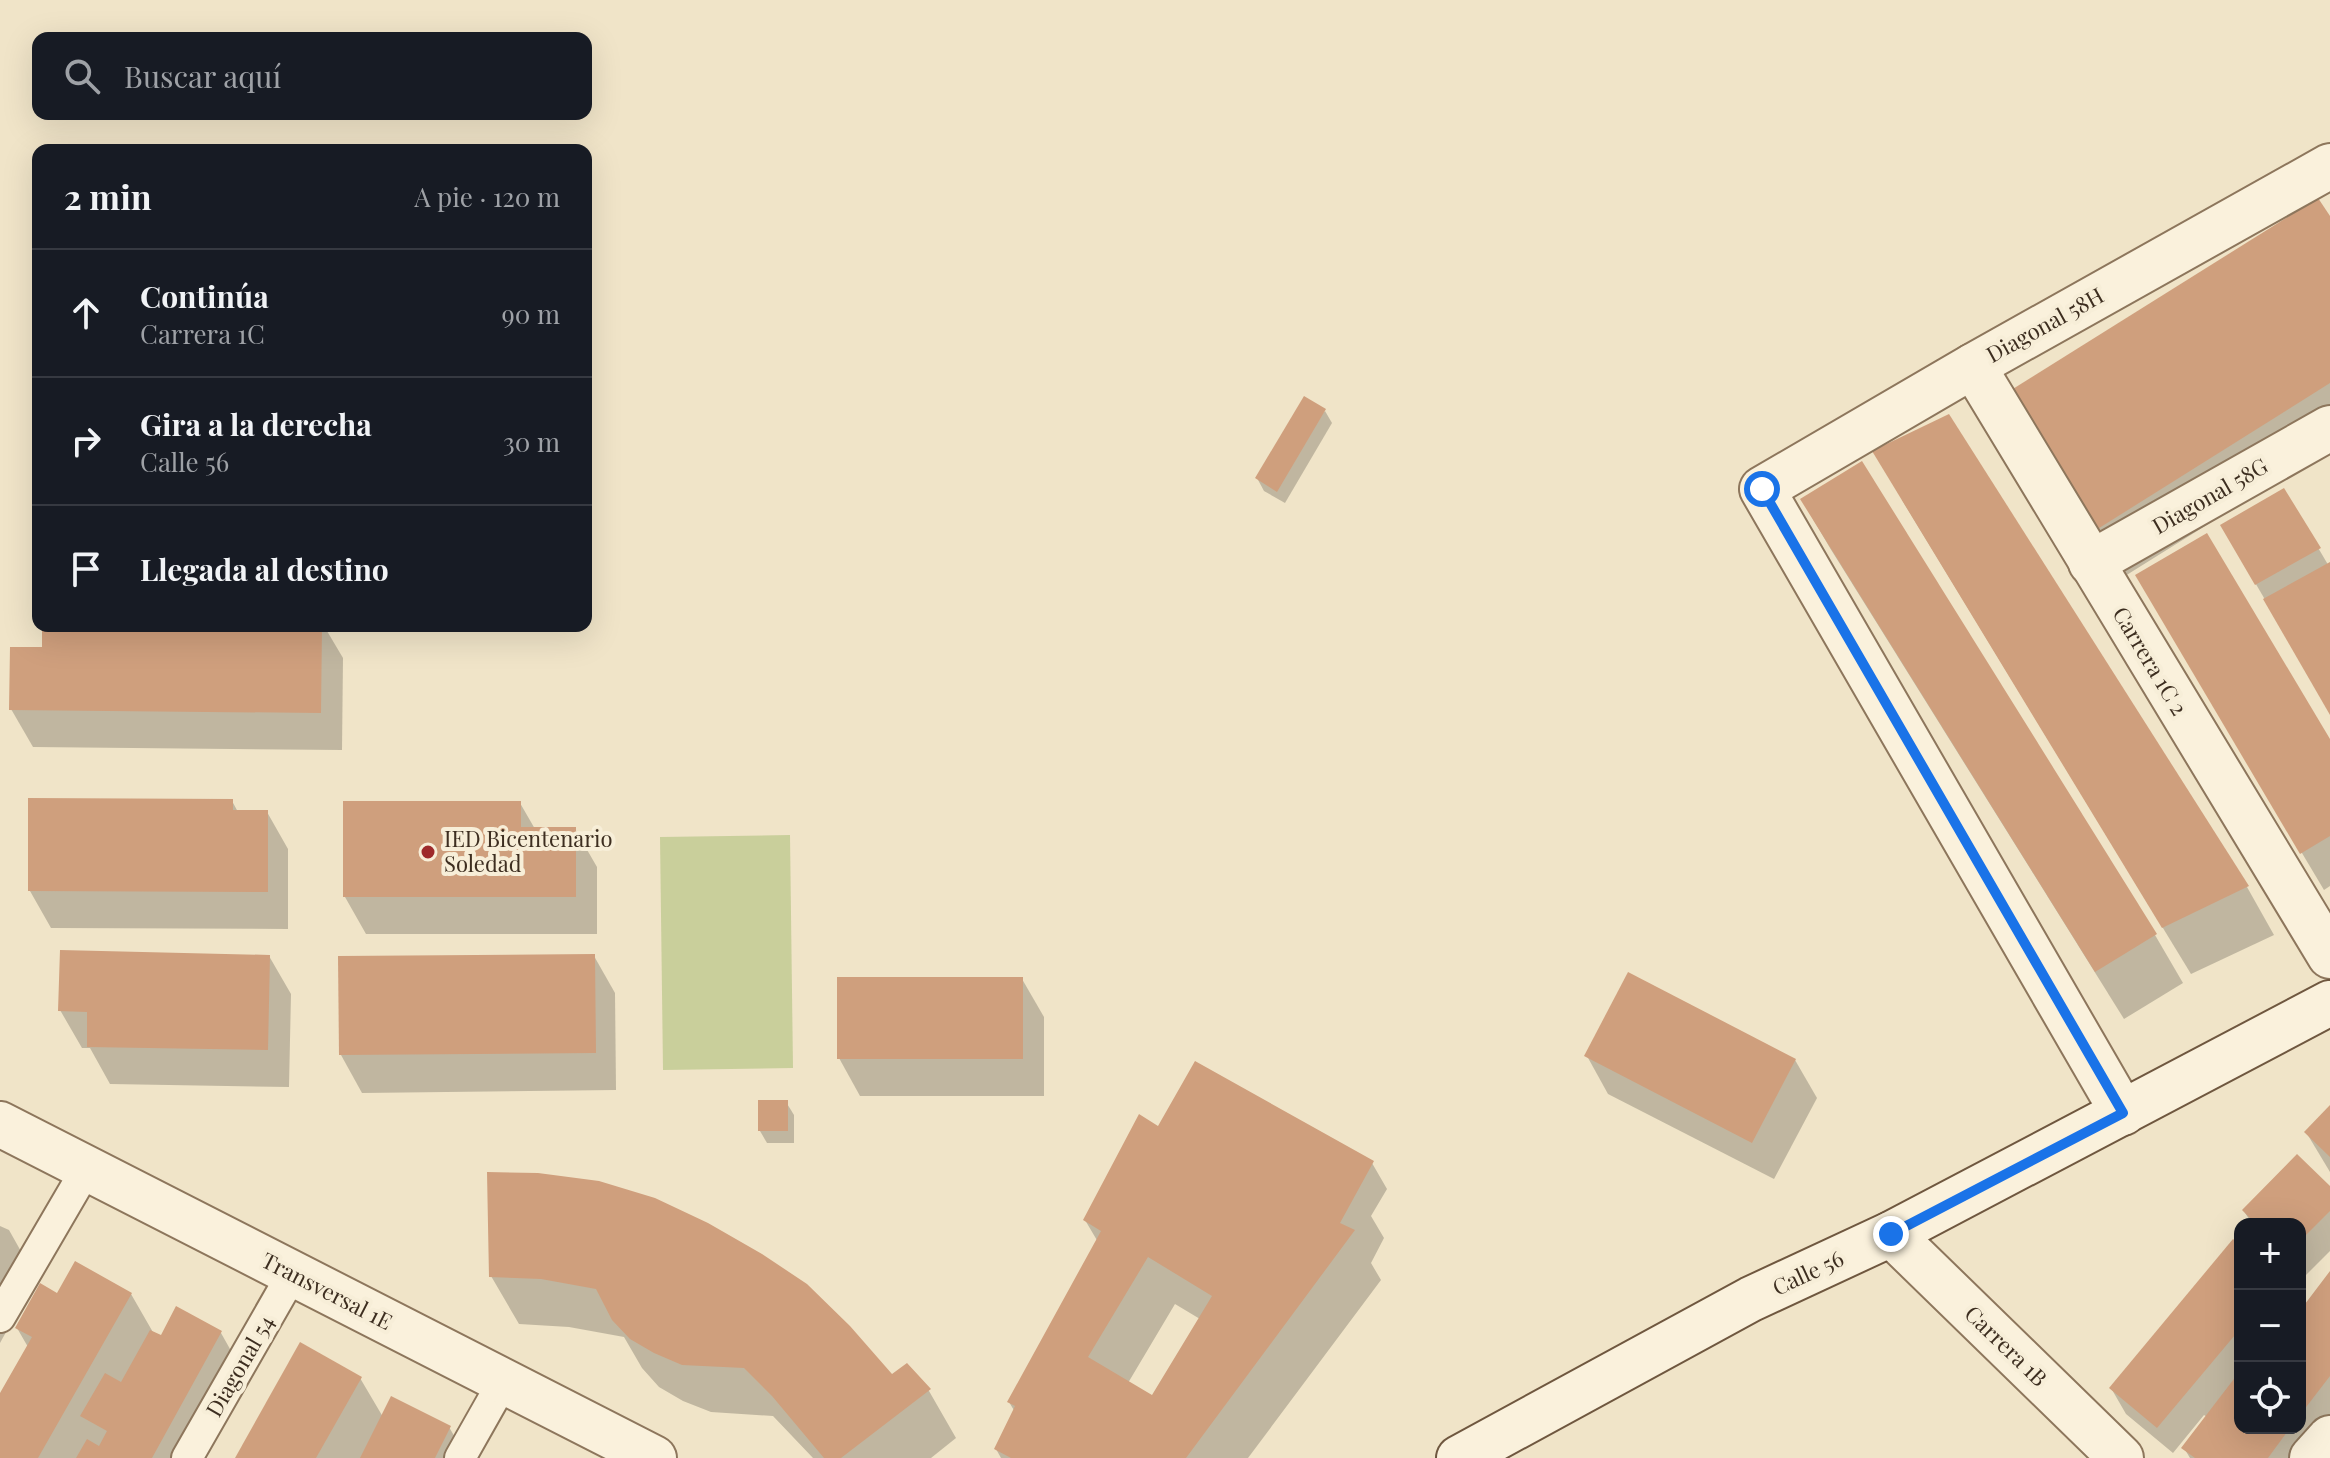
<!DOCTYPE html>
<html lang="es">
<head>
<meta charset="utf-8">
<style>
  body { margin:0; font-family:"Playfair Display",serif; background:#20242c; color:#f1f3f6 }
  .controls { position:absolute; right:24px; bottom:24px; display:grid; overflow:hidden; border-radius:16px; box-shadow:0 8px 32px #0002 }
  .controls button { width:72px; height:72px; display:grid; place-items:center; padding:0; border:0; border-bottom:2px solid #363941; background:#171b24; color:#f1f3f6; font:40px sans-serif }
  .stop { position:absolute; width:24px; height:24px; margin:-18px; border:6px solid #1a73e8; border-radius:50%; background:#fff }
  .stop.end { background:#1a73e8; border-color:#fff; box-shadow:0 2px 8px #0008 }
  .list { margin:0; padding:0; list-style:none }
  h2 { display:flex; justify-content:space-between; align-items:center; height:104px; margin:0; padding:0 32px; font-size:34px }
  h2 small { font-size:26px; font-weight:400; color:#9ea1a6 }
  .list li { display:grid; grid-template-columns:52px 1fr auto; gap:24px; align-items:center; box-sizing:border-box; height:128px; padding:0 32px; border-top:2px solid #363941 }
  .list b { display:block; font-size:30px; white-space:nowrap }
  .list p { margin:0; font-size:26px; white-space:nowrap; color:#9ea1a6 }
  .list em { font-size:26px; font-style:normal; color:#9ea1a6 }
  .icon { flex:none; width:44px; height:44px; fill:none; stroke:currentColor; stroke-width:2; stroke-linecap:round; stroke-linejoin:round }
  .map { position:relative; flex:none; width:2330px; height:1458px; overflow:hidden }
  .search { position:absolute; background:#171b24; box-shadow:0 8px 32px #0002; left:32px; top:32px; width:560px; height:88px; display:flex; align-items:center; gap:20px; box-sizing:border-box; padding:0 28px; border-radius:16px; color:#9ea1a6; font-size:30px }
  .panel { position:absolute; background:#171b24; box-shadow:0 8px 32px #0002; left:32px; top:144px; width:560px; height:488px; border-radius:16px }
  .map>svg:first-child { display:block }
  .green { fill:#c9cf9b }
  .shadow { fill:#0003; fill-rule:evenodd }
  .building { fill:#cf9f7d; fill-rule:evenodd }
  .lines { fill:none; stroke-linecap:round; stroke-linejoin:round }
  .service-casing { stroke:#8d765c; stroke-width:34 }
  .minor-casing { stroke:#8d765c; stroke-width:48 }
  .secondary-casing { stroke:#6f573f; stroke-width:48 }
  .service { stroke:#faf1dc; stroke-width:30 }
  .minor { stroke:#faf1dc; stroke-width:44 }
  .secondary { stroke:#faf1dc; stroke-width:44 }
  .route { stroke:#1a73e8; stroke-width:10 }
  .poi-dot { fill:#9e2a2b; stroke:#f7eed8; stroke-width:3 }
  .labels { text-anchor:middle; stroke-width:8; stroke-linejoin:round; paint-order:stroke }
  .street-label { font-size:22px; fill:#3d2e20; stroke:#f7eed8 }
  .poi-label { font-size:22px; fill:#3d2e20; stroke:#f7eed8; text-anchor:start }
</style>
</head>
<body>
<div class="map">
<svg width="2330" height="1458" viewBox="0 0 2330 1458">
  <rect width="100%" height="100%" fill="#f0e4c8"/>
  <!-- green -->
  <polygon class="green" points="790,835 793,1068 663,1070 660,837"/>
  <!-- shadow -->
  <g class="shadow">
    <polygon points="2330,220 2330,448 2125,576 2038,441"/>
    <polygon points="1325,411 1332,423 1285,503 1264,491 1257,478"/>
    <polygon points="1949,417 2247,887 2274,935 2191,974 1902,500"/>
    <polygon points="1861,464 2155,935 2183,983 2124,1019 1830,548 1802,500"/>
    <polygon points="2284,490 2330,568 2330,711 2222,526"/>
    <polygon points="2137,576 2330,743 2330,886 2324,890"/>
    <polygon points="84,626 324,626 343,658 342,750 33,747 11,709 44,649"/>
    <polygon points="232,801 238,812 267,812 288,849 288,929 51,928 30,891"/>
    <polygon points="520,803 535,829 575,829 597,867 597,934 366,934 345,897"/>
    <polygon points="269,956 291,994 289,1087 110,1084 90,1048 82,1048 60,1010"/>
    <polygon points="594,956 615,993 616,1090 362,1093 341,1055"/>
    <polygon points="1022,979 1044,1017 1044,1096 860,1096 839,1058"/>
    <polygon points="1587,1056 1795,1060 1817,1098 1774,1179 1608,1094"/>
    <polygon points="786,1102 794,1115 794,1143 767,1143 760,1131"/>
    <polygon points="2330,1108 2330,1172 2306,1132"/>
    <path d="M 1158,1129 L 1372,1163 L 1387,1189 L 1371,1216 L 1384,1238 L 1371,1263 L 1381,1280 L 1248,1458 L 1001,1458 L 996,1449 L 1015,1412 L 1009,1402 L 1098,1242 L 1085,1220 ZM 1175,1304 L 1200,1319 L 1153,1398 L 1128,1383 Z"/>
    <polygon points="489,1174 891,1377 907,1366 929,1391 956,1438 931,1458 813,1458 773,1416 711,1412 683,1401 659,1387 642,1368 624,1337 569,1327 519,1324 491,1276"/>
    <polygon points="2330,1188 2330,1251 2303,1278 2300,1275 2300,1224 2252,1224 2244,1211"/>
    <polygon points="0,1226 9,1230 36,1278 0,1343"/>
    <polygon points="2240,1247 2240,1428 2300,1428 2300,1302 2306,1306 2330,1275 2330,1421 2302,1458 2190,1458 2184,1448 2207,1417 2204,1415 2173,1453 2126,1414 2111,1388"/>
    <polygon points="131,1294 154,1334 161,1337 221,1333 248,1381 206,1458 0,1458 0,1397 28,1347 17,1328 57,1295"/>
    <polygon points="360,1378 383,1417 449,1427 464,1453 462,1458 237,1458"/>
  </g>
  <!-- building -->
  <g class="building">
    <polygon points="2318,198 2330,216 2330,383 2096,530 2008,392"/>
    <polygon points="1304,396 1326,409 1277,492 1255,478"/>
    <polygon points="1949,414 2249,886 2162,928 1872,451"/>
    <polygon points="1862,461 2157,934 2095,972 1800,499"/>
    <polygon points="2284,488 2321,548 2255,585 2220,525"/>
    <polygon points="2207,533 2330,739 2330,836 2300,854 2135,575"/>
    <polygon points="2330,562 2330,715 2263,599"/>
    <polygon points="42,626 322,626 321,713 9,710 10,647 42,647"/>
    <polygon points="28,798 233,799 233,810 268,810 268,892 28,891"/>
    <polygon points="343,801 521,801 521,827 576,827 576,897 343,897"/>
    <polygon points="60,950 270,955 268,1050 87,1047 87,1012 58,1011"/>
    <polygon points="595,954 596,1053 339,1055 338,956"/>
    <polygon points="1628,972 1796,1059 1752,1143 1584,1056"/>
    <rect x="837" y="977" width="186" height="82"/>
    <path d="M 1195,1061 L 1374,1161 L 1340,1223 L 1355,1230 L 1186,1458 L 1011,1458 L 994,1449 L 1015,1406 L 1007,1402 L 1101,1231 L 1083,1220 L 1139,1114 L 1158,1126 ZM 1148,1257 L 1212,1296 L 1152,1395 L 1088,1357 Z"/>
    <rect x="758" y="1100" width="30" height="31"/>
    <polygon points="2330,1105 2330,1157 2304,1132"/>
    <polygon points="2297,1154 2330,1186 2330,1211 2300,1241 2300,1224 2256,1224 2242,1210"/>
    <polygon points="487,1172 538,1173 599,1181 655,1198 708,1223 762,1254 807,1284 850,1326 892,1374 907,1363 931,1389 841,1458 824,1458 772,1396 744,1368 682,1365 654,1353 630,1339 612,1320 596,1289 541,1279 489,1277"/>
    <polygon points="2233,1239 2240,1245 2240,1329 2157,1428 2109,1388"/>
    <polygon points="75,1261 132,1293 38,1458 0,1458 0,1393 32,1337 15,1328 40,1283 57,1293"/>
    <polygon points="2330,1271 2330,1376 2300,1415 2300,1300 2305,1304"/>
    <polygon points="176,1306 222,1331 152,1458 76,1458 87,1439 99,1446 107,1431 80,1416 105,1373 121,1382 150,1330 161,1335"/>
    <polygon points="300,1342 362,1377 316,1458 235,1458"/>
    <polygon points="2240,1371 2240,1428 2290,1428 2268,1458 2195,1458 2181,1448"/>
    <polygon points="391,1396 451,1426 435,1458 360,1458"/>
  </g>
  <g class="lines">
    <defs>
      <g id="service">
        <polyline points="0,1317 87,1168"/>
        <polyline points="187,1458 293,1273"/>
        <polyline points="460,1458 503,1382"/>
      </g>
      <g id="minor">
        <polyline points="1973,366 2330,956"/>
        <polyline points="2091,563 2330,428"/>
        <polyline points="2123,1113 1762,489 1973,366 2330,166"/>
        <polyline points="0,1124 654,1458"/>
        <polyline points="1891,1234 2121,1458"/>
        <polyline points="2312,1458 2330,1438"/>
      </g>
      <polyline id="secondary" points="1459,1458 1751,1299 1891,1234 2330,1003"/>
    </defs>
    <!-- service casing -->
    <use href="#service" class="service-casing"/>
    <!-- minor casing -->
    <use href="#minor" class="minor-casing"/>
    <!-- secondary casing -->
    <use href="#secondary" class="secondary-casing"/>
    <!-- service -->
    <use href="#service" class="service"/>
    <!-- minor -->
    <use href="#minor" class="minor"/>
    <!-- secondary -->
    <use href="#secondary" class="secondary"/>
  </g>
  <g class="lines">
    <!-- route -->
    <polyline class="route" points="1762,489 2123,1113 1891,1234"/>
  </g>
  <!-- markers -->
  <circle class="poi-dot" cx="428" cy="852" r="8"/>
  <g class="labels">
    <!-- street labels -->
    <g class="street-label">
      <text transform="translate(2045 325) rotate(-29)" y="8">Diagonal 58H</text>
      <text transform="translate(2210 496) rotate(-30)" y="8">Diagonal 58G</text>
      <text transform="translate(2150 661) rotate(59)" y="8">Carrera 1C 2</text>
      <text transform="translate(1808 1273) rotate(-25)" y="8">Calle 56</text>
      <text transform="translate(327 1291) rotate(27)" y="8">Transversal 1E</text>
      <text transform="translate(2006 1346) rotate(44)" y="8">Carrera 1B</text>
      <text transform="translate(240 1366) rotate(-60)" y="8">Diagonal 54</text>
    </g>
    <!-- poi labels -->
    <g class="poi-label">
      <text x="444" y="847">IED Bicentenario<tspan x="444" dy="25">Soledad</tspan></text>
    </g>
  </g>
</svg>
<div class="controls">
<button>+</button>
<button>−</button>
<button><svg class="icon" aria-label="locate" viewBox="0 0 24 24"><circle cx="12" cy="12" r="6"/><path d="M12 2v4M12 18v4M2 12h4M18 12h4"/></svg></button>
</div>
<div class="stop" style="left:1762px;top:489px"></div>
<div class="stop end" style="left:1891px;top:1234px"></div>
<div class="search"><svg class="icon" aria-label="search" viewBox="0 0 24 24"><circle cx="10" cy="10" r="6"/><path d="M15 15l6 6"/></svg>Buscar aquí</div>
<section class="panel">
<h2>2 min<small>A pie · 120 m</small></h2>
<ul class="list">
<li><svg class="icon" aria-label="ahead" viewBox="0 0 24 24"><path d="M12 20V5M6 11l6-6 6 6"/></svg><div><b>Continúa</b><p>Carrera 1C</p></div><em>90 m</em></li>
<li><svg class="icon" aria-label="right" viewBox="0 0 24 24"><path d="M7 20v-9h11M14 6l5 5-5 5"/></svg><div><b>Gira a la derecha</b><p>Calle 56</p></div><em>30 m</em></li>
<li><svg class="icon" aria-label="arrive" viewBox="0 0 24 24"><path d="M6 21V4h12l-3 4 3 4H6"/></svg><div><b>Llegada al destino</b></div></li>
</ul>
</section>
</div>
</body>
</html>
